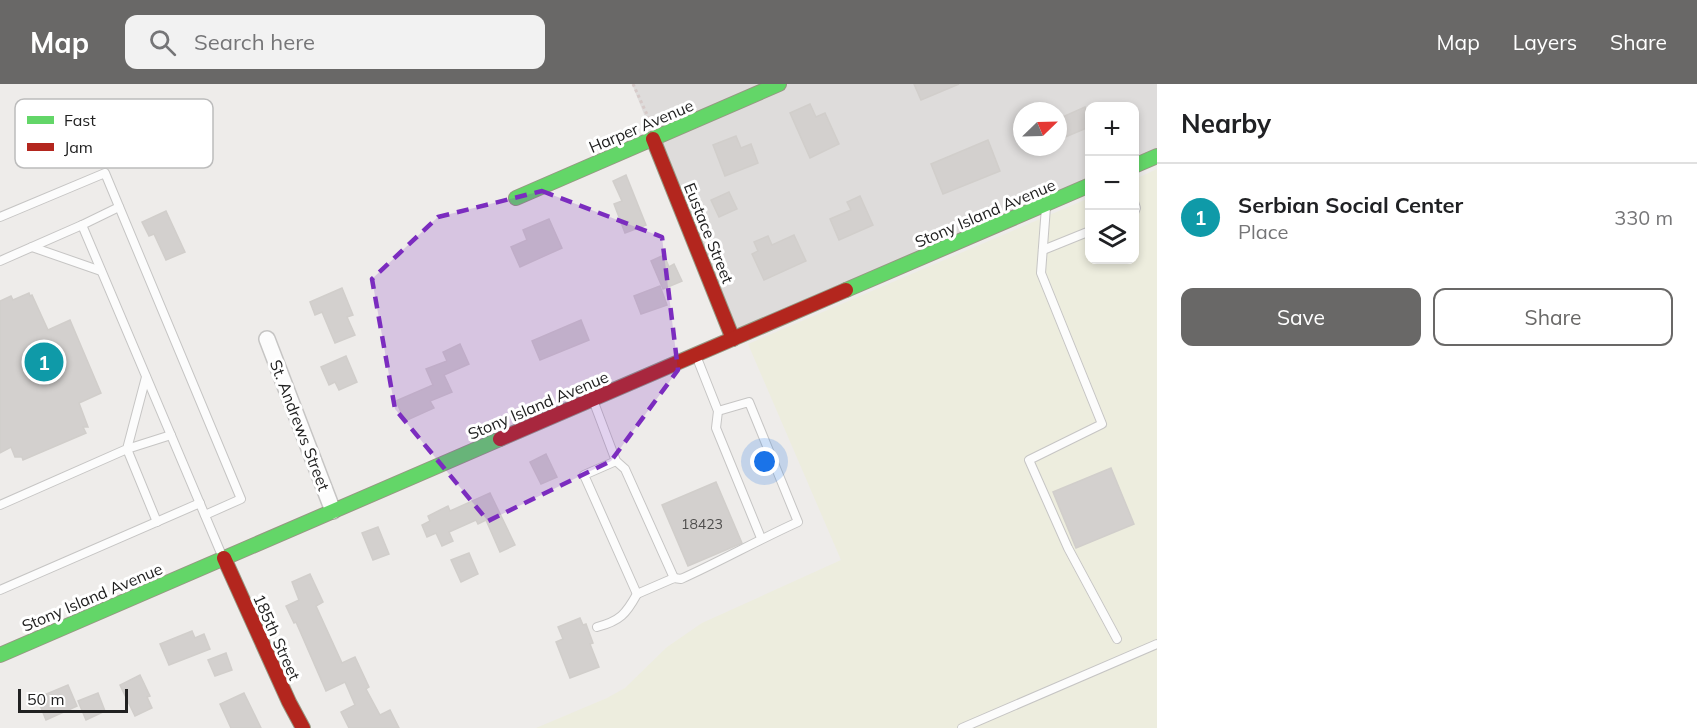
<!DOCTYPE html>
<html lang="en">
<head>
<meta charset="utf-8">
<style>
  body { margin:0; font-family:Mulish,sans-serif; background:#f2f2f2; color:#202124 }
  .controls { position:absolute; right:18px; top:18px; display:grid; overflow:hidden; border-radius:12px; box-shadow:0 3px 9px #0003 }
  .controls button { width:54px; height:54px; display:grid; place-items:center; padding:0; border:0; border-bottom:2px solid #e0e0e0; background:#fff; color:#202124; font:30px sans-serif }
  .compass { position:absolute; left:1013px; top:18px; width:54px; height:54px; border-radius:50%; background:#fff; box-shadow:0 3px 9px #0003; rotate:67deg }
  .scale { position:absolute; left:18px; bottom:15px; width:110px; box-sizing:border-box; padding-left:6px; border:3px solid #212121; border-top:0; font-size:16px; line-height:21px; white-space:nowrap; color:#212121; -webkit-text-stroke:4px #fff; paint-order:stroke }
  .you { position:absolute; left:765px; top:378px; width:21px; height:21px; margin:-15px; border:4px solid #fff; border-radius:50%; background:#1a73e8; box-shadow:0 0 0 9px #1a73e833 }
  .badge { display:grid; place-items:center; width:39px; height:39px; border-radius:50%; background:#696867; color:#fff; font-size:20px; font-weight:700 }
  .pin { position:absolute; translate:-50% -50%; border:3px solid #fff; box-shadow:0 2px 6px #0006 }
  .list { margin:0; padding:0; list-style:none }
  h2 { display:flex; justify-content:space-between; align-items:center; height:78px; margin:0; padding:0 24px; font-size:26px }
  h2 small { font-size:20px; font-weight:400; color:#757577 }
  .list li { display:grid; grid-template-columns:39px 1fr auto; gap:18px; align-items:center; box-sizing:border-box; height:108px; padding:0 24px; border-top:2px solid #e0e0e0 }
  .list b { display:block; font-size:22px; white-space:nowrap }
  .list p { margin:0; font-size:20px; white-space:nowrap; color:#757577 }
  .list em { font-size:20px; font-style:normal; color:#757577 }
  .actions { display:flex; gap:12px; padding:18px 24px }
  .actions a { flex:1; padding:14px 0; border:2px solid #696867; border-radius:12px; text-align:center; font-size:21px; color:#696867 }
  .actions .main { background:#696867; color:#fff }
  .icon { flex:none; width:33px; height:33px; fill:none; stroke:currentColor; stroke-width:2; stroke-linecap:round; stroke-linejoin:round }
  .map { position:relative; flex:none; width:1157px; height:644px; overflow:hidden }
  header { display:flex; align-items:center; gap:36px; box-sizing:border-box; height:84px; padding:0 30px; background:#696867; color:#fff }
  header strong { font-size:28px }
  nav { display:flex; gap:33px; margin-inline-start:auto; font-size:21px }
  .search { width:420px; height:54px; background:#f2f2f2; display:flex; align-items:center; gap:15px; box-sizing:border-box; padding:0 21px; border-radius:12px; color:#757577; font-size:22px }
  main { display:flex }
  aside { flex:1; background:#fff }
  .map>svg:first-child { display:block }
  .residential { fill:#dedcdb; fill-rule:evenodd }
  .farmland { fill:#ededde }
  .building { fill:#d3d0ce; stroke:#d1cecb; stroke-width:1.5 }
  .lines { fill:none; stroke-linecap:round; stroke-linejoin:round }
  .lane-casing { stroke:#c6c5c4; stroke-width:10 }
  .street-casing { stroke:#c6c5c4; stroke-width:18 }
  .fast-casing { stroke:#969782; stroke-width:16 }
  .jam-casing { stroke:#969782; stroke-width:16 }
  .path { stroke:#d7cac9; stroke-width:3; stroke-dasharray:3 3; stroke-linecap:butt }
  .lane { stroke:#fcfcfc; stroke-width:8 }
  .street { stroke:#fcfcfc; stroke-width:15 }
  .fast { stroke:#63d668; stroke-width:14 }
  .jam { stroke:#b3261e; stroke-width:14 }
  .marked { fill:#7b2cbf; fill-opacity:0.2; stroke:#7b2cbf; stroke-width:4.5; stroke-dasharray:12 8; stroke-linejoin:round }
  .labels { text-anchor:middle; stroke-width:6; stroke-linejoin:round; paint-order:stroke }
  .number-label { font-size:14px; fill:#4e4d4c }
  .street-label { font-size:16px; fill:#212121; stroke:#fff }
  .key { fill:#fff; stroke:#bcbcbc; stroke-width:1.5 }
  .key-label { font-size:16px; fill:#212121 }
</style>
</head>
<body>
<header>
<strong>Map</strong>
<div class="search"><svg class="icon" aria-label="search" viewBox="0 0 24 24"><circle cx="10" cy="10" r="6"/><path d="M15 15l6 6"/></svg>Search here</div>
<nav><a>Map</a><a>Layers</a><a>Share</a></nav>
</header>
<main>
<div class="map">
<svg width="1157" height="644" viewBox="0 0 1157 644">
  <rect width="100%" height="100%" fill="#eeecea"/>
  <!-- residential -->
  <path class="residential" d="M 632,0 L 1157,0 L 1157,72 L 1135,82 L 1134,22 L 1090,22 L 1089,101 L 733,255 ZM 1022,27 L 1058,27 L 1058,63 L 1022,63 Z"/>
  <!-- farmland -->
  <polygon class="farmland" points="1157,85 1157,644 536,644 607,614 625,604 667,563 702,539 841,476 748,260 1089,114 1090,176 1134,176 1135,95"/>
  <!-- building -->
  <g class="building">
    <polygon points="914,0 959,0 921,16"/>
    <polygon points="810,20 816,33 825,29 839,60 810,74 790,29"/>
    <polygon points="1085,23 1089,33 1089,43 1058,56 1058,35"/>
    <polygon points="736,52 741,64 751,60 758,79 725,92 713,61"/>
    <polygon points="988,56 1000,87 943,110 931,80"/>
    <polygon points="626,91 646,141 625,149 614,120 622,117 613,97"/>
    <polygon points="729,108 737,125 719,133 711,116"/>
    <polygon points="860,112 873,141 839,156 830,135 851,126 847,118"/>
    <polygon points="166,127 185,168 166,176 154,150 149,152 142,138"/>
    <polygon points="549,135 562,164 520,183 511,163 527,156 523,146"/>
    <polygon points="794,151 806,177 764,196 752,170 758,167 754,158 768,152 772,161"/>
    <polygon points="664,171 669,183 674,180 682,197 663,205 651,177"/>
    <polygon points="660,202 667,221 641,230 634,212"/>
    <polygon points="342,204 353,231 347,233 355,251 335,259 322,228 315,231 310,218"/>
    <polygon points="29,209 30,212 32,211 48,246 70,236 101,309 79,319 88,343 83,343 86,349 23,376 22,373 15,373 11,363 0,369 0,217 11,212 13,216"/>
    <polygon points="581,236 589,256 540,276 532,257"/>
    <polygon points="460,260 469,280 444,291 452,308 430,317 434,324 405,337 396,317 433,301 426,285 447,277 443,268"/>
    <polygon points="346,272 357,298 339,306 335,298 329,301 321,283"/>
    <polygon points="546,370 557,393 541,400 530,378"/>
    <polygon points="1111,384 1134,440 1076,464 1053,408"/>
    <polygon points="716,398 742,459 688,482 662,421"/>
    <polygon points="490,409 515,461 500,468 486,436 478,440 476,436 449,448 453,457 442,462 436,449 427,453 422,441 430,437 428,432 448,422 450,427"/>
    <polygon points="378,443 389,470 373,476 362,449"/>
    <polygon points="469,469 478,490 461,498 451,476"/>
    <polygon points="310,490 323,518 316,522 342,579 355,573 369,603 366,605 380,631 390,626 399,644 349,644 341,628 355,621 345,598 326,607 296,538 294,539 286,522 299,516 292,498"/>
    <polygon points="580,534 583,541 586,540 593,559 590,560 599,583 570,594 556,558 563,555 558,543"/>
    <polygon points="192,547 195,554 204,550 210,565 169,581 160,560"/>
    <polygon points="226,569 232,586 215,592 208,576"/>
    <polygon points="140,591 150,612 147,613 152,624 135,632 120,601"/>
    <polygon points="68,601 77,622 46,636 37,614"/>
    <polygon points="98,609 105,627 86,636 78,617"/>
    <polygon points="244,609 261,644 231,644 220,620"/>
  </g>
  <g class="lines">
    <defs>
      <g id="lane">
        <polyline points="1134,118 1136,124 1134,129"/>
        <polyline points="119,123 82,141 223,474"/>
        <polyline points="1046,123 1041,189 1102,340 1029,376 1068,464 1117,555"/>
        <polyline points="0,133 105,89 241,415 205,431"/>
        <polyline points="32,163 101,187"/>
        <polyline points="1043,166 1090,147"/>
        <polyline points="0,177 82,141"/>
        <polyline points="697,274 718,327 716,344 761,454"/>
        <polyline points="593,316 616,377 625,385 674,494"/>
        <path d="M 616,377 L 584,391 L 637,510 L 674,494 L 681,495 C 721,477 758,456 798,438 L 749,318 L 718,327"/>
        <polyline points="0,421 127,365 146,293"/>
        <polyline points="157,438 127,365 171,351"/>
        <polyline points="0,506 200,419"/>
        <path d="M 597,543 C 620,537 626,530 637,510"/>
        <polyline points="962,644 1157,560"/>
      </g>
      <polyline id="street" points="267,255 333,427"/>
      <g id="fast">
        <polyline points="1134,82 1157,72"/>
        <polyline points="516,114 779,0"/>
        <polyline points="846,206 1090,101"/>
        <polyline points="0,571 500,355"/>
      </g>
      <g id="jam">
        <polyline points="653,55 733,255"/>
        <polyline points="500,355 846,206"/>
        <polyline points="224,474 289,618 303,644"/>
      </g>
    </defs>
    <!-- lane casing -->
    <use href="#lane" class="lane-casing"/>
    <!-- street casing -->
    <use href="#street" class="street-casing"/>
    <!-- fast casing -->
    <use href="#fast" class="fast-casing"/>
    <!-- jam casing -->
    <use href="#jam" class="jam-casing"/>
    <!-- path -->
    <polyline class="path" points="633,0 650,37"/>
    <!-- lane -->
    <use href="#lane" class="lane"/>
    <!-- street -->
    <use href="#street" class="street"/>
    <!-- fast -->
    <use href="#fast" class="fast"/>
    <!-- jam -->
    <use href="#jam" class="jam"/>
  </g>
  <!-- marked area -->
  <path class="marked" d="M 542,107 L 662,153 L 678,286 L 611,377 L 488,437 L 395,325 L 372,195 L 438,133 Z"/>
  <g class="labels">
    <!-- number labels -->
    <g class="number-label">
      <text x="702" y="445">18423</text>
    </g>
    <!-- street labels -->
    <g class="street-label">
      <text transform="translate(641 42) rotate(-23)" y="6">Harper Avenue</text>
      <text transform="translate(985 129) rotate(-23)" y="6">Stony Island Avenue</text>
      <text transform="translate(709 149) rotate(68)" y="6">Eustace Street</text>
      <text transform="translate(538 321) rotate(-23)" y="6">Stony Island Avenue</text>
      <text transform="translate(300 341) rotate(69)" y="6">St. Andrews Street</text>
      <text transform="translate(92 513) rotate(-23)" y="6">Stony Island Avenue</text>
      <text transform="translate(277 553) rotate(66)" y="6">185th Street</text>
    </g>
  </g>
  <!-- legend -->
  <rect x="15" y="15" width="198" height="69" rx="9" class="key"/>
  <rect x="27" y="32" width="27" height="8" fill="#63d668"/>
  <rect x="27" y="59" width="27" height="8" fill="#b3261e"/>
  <g class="key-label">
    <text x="64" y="42">Fast</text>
    <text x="64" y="69">Jam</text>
  </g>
</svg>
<div class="controls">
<button>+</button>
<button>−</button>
<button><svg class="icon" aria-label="layers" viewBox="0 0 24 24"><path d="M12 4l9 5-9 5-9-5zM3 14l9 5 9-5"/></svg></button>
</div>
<svg class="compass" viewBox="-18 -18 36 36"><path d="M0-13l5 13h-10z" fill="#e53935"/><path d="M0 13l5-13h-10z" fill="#757577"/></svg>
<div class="scale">50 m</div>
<div class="you"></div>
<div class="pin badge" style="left:44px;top:278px;background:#0f9aa8">1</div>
</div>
<aside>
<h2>Nearby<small></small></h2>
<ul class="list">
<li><span class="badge" style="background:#0f9aa8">1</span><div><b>Serbian Social Center</b><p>Place</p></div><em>330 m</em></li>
</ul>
<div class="actions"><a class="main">Save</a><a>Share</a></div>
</aside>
</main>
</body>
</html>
